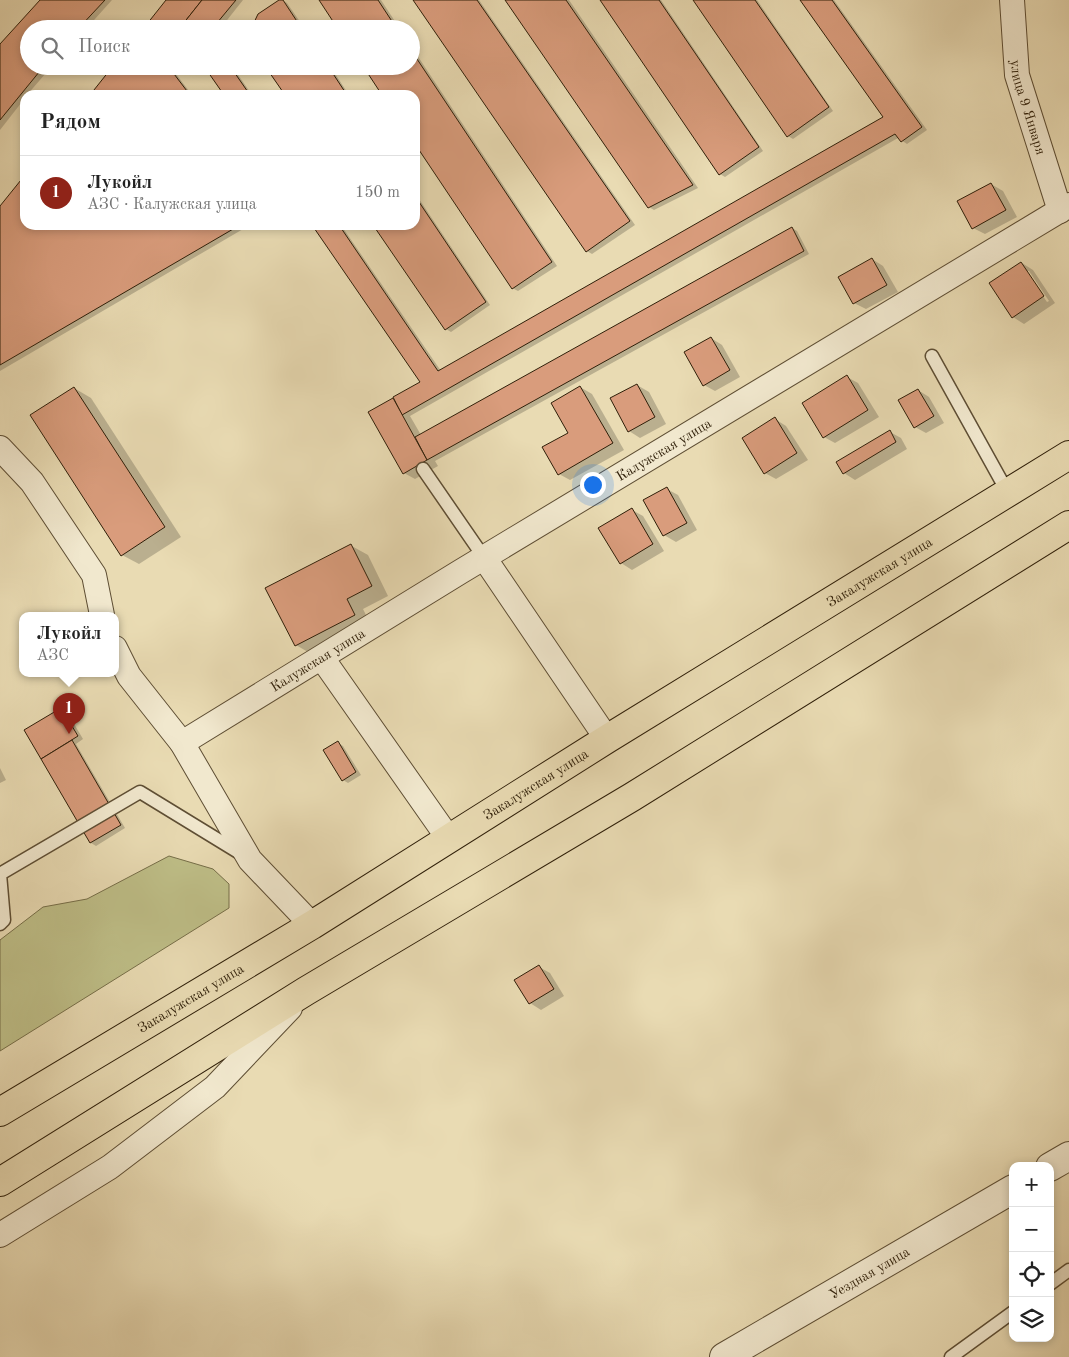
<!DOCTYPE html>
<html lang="ru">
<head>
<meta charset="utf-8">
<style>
  body { margin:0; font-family:"Old Standard TT",serif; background:#f2f2f2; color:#222 }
  .controls { position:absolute; right:15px; bottom:15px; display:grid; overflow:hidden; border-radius:10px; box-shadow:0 2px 8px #0003 }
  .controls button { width:45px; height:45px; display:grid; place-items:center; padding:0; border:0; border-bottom:1px solid #e0e0e0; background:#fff; color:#222; font:25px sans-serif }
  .you { position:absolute; left:592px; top:484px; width:18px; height:18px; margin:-12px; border:4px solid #fff; border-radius:50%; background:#1a73e8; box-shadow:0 0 0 8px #1a73e833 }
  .badge { display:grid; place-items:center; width:32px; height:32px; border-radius:50%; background:#8f2418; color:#fff; font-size:16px; font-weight:700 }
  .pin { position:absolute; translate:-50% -41px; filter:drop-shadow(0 1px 2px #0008) }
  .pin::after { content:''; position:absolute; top:26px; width:18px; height:15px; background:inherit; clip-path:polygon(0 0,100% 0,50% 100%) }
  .popup { position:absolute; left:19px; top:612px; width:100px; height:65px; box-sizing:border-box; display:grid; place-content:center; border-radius:10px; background:#fff; filter:drop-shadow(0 1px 4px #0005); font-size:16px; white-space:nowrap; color:#767676 }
  .popup b { font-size:19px; color:#222 }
  .popup::after { content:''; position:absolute; left:50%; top:100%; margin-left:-10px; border:10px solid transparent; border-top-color:#fff }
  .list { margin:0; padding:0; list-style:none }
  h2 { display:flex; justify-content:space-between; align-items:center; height:65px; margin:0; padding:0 20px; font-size:21px }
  h2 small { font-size:16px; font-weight:400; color:#767676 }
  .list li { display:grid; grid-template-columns:32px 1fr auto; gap:15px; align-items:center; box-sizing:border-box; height:75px; padding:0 20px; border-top:1px solid #e0e0e0 }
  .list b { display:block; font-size:19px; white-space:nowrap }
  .list p { margin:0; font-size:16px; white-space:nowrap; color:#767676 }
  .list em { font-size:16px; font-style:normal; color:#767676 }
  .icon { flex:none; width:28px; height:28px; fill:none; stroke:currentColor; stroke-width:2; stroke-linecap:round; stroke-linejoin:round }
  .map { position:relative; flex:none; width:1069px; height:1357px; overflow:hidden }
  .search { position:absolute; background:#fff; box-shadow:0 2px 8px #0003; left:20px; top:20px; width:400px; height:55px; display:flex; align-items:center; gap:12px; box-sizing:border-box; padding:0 18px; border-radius:28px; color:#767676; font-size:19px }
  .panel { position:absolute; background:#fff; box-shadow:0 2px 8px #0003; left:20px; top:90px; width:400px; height:140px; border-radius:15px }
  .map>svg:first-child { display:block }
  .green { fill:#bebe87; stroke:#766e48 }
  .shadow { fill:#0003; fill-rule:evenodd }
  .building { fill:#d99c7c; stroke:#2f1f09 }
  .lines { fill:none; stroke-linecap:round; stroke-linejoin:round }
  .service-casing { stroke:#5e4e34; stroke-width:15 }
  .minor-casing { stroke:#5e4e34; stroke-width:26 }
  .tertiary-casing { stroke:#5e4e34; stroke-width:30 }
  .trunk-casing { stroke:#2f1f09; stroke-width:30 }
  .service { stroke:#f1e8ce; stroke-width:12 }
  .minor { stroke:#f1e8ce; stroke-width:24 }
  .tertiary { stroke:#f1e8ce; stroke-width:28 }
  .trunk { stroke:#e9dbb3; stroke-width:28 }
  .labels { text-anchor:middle; stroke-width:5; stroke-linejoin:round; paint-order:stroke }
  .street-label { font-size:14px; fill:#2f1f09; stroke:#f1e8ce }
</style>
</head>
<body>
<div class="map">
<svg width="1069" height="1357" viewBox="0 0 1069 1357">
  <rect width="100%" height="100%" fill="#e9dbb3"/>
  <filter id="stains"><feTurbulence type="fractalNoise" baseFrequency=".004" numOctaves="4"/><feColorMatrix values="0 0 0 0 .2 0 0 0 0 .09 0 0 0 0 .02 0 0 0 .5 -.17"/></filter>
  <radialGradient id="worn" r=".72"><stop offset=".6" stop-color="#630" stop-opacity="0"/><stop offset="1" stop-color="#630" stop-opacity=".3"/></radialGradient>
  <!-- green -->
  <polygon class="green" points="169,856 213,869 229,884 229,908 0,1051 0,940 43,907 87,899"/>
  <!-- shadow -->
  <g class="shadow">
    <polygon points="41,0 112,0 86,29 29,29 29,66 52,66 27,95 25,95 25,98 0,130 0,46"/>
    <polygon points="168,0 243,0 220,29 145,29"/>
    <polygon points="282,0 287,3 305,29 252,29"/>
    <polygon points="321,0 381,0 400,29 340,29"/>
    <polygon points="415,0 479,0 635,225 592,254 587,251"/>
    <polygon points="506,0 569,0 698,188 654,210 649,207"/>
    <polygon points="601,0 661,0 763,151 725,177 720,174"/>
    <polygon points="694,0 757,0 833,111 793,139 788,136"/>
    <polygon points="802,0 834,0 927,130 907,144 898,138 410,416 421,435 792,228 797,231 809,254 435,461 438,466 415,479 404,473 393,399 397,401 421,382 314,225 341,225 441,371 885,117"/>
    <polygon points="411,46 557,266 518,291 512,288 415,142 415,95 384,95 411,66"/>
    <polygon points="114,66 170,66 192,95 91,95"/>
    <polygon points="218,66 232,66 252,95 225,95"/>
    <polygon points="266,66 330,66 349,95 286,95"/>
    <polygon points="25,177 25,225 250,225 0,371 0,208"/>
    <polygon points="991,184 1003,191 1017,217 985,234 973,228"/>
    <polygon points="415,193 490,305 451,332 446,329 375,225 415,225"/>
    <polygon points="872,259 883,266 898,292 866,309 854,303"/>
    <path d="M 1022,263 L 1033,270 L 1055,303 L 1024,324 L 1013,317 ZM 1026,271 L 1029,271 L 1049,301 L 1047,302 Z"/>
    <polygon points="711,338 722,345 740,377 715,391 704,385"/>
    <polygon points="847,377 858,383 879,417 835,443 824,437"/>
    <polygon points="637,385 649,392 666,424 640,438 629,431"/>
    <polygon points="580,387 592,394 624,450 570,480 559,474"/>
    <polygon points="74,388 91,398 181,537 139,564 122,555"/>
    <polygon points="918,390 929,397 944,423 926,433 915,427"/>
    <polygon points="775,419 786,426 808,460 776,479 765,473"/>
    <polygon points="890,432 901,438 907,449 855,480 844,473"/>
    <polygon points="667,489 678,495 697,530 676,542 664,535"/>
    <polygon points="632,510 643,516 664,551 632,570 621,563"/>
    <polygon points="350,545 368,555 388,596 363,609 371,625 313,655 296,645"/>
    <polygon points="61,709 67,712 83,739 76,744 125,828 96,846 91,843 26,731"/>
    <polygon points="338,743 343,746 361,775 348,783 343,780"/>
    <polygon points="0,768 6,780 0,783"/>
    <polygon points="539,967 550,973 564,996 541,1010 530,1003"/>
  </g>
  <!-- building -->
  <g class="building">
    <polygon points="40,0 105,0 78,29 29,29 29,66 44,66 0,120 0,44"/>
    <polygon points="166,0 202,0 179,29 143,29"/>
    <polygon points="202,0 236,0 212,29 179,29"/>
    <polygon points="279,0 283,0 302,29 251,29 258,14"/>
    <polygon points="319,0 378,0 397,29 338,29"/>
    <polygon points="413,0 477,0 630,221 586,252"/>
    <polygon points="505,0 566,0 693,185 648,208"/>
    <polygon points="600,0 659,0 759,147 719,175"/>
    <polygon points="693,0 755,0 829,107 787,137"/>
    <polygon points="800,0 832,0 922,127 901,142 895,134 402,415 393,397 420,382 312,225 339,225 438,371 883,117"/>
    <polygon points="411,50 552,262 512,289 415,144 415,95 382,95 363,66 411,66"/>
    <polygon points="113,66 168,66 190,95 90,95"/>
    <polygon points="215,66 230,66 250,95 224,95 208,72"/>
    <polygon points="265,66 328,66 347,95 285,95"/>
    <polygon points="25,175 25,225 240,225 0,365 0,206"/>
    <polygon points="991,183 1006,210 972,229 957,201"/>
    <polygon points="415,196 486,302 445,330 373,225 415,225"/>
    <polygon points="792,227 804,251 427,460 415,437"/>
    <polygon points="872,258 887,285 853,304 838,277"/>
    <polygon points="1021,262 1044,296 1012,318 989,283"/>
    <polygon points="711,337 730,370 703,386 684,352"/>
    <polygon points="847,375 868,410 823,438 802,403"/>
    <polygon points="637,384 655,417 628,432 610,398"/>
    <polygon points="580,386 613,443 558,475 542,447 568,433 551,403"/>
    <polygon points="74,387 165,527 121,556 30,415"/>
    <polygon points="918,389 934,416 914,428 898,400"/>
    <polygon points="393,398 427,460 403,474 368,412"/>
    <polygon points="775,417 797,453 764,474 742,438"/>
    <polygon points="890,430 896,442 843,474 836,462"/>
    <polygon points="667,487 687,523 663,536 643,500"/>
    <polygon points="632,508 653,544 620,564 598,528"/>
    <polygon points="351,544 372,586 347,599 355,615 295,646 265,588"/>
    <polygon points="61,708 78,736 41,759 24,730"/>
    <polygon points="72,740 121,825 90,843 41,759"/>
    <polygon points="338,741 356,772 342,781 323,750"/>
    <polygon points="539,965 554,989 529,1004 514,980"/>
  </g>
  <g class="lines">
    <defs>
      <g id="service">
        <polyline points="932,356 1008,493"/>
        <polyline points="423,469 485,559"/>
        <polyline points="0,924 4,920 0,874 140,792 243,855"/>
        <polyline points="1050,1284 1069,1270"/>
        <polyline points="951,1357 1013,1312"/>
      </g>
      <g id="minor">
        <path id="s1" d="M 1012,0 L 1017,75 L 1060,211"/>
        <polyline points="0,448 32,482 94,575 102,615"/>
        <polyline points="485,559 607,739"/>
        <polyline points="115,648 129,676 182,743 250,860 312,925"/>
        <polyline points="322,658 449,839"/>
        <path id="s2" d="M 182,743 L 460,572 L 1069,205"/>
        <polyline points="0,1235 110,1167 215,1087 290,1008"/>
      </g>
      <g id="tertiary">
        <polyline points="1050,1167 1069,1156"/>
        <path id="s3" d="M 724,1357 L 1013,1189"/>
      </g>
      <g id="trunk">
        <path id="s4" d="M 0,1112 L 312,925 L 607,739 L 1069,455"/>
        <polyline points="0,1182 306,991 632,797 1069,525"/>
      </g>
    </defs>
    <!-- service casing -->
    <use href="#service" class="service-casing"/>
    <!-- minor casing -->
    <use href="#minor" class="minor-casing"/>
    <!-- tertiary casing -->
    <use href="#tertiary" class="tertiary-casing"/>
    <!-- trunk casing -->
    <use href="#trunk" class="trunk-casing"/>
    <!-- service -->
    <use href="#service" class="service"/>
    <!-- minor -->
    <use href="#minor" class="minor"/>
    <!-- tertiary -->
    <use href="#tertiary" class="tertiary"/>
    <!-- trunk -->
    <use href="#trunk" class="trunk"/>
  </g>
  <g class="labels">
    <!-- street labels -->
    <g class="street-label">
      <text dy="5" stroke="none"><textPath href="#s1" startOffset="109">улица 9 Января</textPath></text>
      <text dy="5" stroke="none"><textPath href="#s2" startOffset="564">Калужская улица</textPath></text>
      <text dy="5" stroke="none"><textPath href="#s4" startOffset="1032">Закалужская улица</textPath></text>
      <text dy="5" stroke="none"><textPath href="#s2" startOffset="159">Калужская улица</textPath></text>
      <text dy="5" stroke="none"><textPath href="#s4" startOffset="628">Закалужская улица</textPath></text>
      <text dy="5" stroke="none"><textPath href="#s4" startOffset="222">Закалужская улица</textPath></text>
      <text dy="5" stroke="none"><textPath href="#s3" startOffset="168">Уездная улица</textPath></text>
    </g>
  </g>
  <rect width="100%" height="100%" filter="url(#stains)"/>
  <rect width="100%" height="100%" fill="url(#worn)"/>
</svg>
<div class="controls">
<button>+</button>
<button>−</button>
<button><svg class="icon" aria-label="locate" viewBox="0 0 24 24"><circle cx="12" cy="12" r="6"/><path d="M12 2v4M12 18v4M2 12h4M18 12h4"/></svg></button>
<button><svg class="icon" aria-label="layers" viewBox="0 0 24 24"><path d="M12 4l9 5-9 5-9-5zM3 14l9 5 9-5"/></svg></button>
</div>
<div class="you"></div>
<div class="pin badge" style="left:69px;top:734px">1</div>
<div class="popup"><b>Лукойл</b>АЗС</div>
<div class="search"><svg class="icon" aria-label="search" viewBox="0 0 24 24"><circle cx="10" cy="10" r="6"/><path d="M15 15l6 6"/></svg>Поиск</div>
<section class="panel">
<h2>Рядом<small></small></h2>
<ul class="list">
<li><span class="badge">1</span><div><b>Лукойл</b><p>АЗС · Калужская улица</p></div><em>150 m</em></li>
</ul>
</section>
</div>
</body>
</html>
